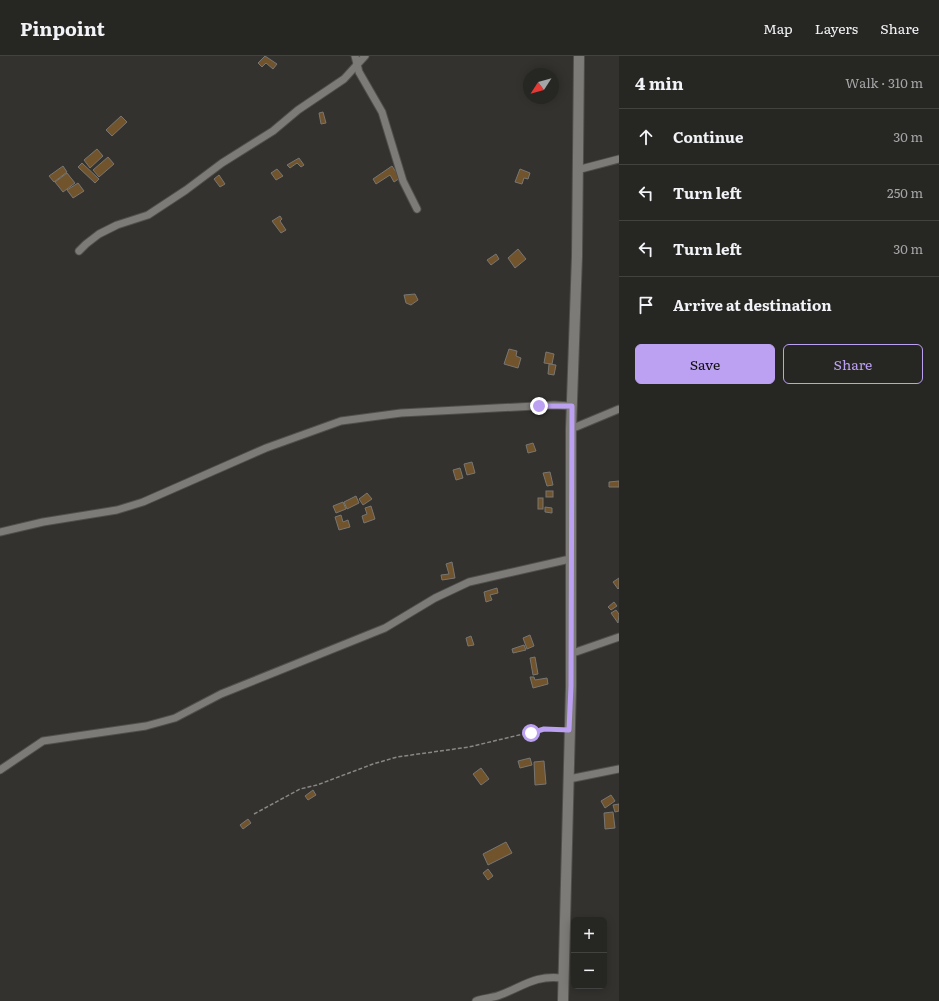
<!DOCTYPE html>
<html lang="en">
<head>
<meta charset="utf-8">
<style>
  body { margin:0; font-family:Literata,serif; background:#323230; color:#f1f3f6 }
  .controls { position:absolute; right:12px; bottom:12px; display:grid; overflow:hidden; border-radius:6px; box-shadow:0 2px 10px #0003 }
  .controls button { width:36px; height:36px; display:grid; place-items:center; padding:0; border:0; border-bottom:1px solid #424341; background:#262623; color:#f1f3f6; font:20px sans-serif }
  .compass { position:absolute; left:523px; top:12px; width:36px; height:36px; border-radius:50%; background:#262623; box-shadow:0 2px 10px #0003; rotate:234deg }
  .stop { position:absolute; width:12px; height:12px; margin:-9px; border:3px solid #bca0f2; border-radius:50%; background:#fff }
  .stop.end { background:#bca0f2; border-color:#fff; box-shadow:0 1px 4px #0008 }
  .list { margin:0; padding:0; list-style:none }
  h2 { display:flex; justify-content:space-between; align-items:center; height:52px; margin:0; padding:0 16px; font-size:17px }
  h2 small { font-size:13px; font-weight:400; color:#a4a5a6 }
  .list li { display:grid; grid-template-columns:26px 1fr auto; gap:12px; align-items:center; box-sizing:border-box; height:56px; padding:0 16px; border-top:1px solid #424341 }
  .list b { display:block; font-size:15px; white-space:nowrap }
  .list em { font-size:13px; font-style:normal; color:#a4a5a6 }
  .actions { display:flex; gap:8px; padding:12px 16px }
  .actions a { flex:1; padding:9px 0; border:1px solid #bca0f2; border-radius:6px; text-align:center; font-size:14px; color:#bca0f2 }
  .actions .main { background:#bca0f2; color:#111 }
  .icon { flex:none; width:22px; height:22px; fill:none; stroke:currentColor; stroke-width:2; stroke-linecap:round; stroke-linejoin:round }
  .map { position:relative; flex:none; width:619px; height:945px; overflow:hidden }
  header { display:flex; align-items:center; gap:24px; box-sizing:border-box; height:56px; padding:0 20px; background:#262623; border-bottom:1px solid #424341 }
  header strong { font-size:19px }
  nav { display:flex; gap:22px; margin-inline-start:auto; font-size:14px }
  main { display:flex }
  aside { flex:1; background:#262623 }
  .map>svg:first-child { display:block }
  .building { fill:#72542c; stroke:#787673 }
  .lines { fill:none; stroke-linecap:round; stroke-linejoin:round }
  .minor-casing { stroke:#504f4c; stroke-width:9 }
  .secondary-casing { stroke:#504f4c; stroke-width:12 }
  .path { stroke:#888784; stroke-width:1.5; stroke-dasharray:4 2; stroke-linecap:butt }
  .minor { stroke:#7d7b78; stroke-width:7 }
  .secondary { stroke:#7d7b78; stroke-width:10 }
  .route { stroke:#bca0f2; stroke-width:5 }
</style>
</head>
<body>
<header>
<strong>Pinpoint</strong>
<nav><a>Map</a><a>Layers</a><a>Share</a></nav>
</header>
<main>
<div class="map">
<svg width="619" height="945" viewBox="0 0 619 945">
  <rect width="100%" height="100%" fill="#33322f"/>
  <!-- building -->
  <g class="building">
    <polygon points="265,0 277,8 273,13 266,7 262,11 258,7"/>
    <polygon points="323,56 326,67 321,68 319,57"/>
    <polygon points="121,60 127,66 112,80 106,74"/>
    <polygon points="97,93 103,100 90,112 84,104"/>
    <polygon points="108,101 114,108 99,121 93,114"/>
    <polygon points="299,102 304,109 301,111 297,107 290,112 287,109"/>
    <polygon points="82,107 99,123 95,127 78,111"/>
    <polygon points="63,110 67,116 54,126 49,120"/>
    <polygon points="392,110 400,122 394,126 390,119 376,128 373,123"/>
    <polygon points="277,113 283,120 276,124 271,117"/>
    <polygon points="520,113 530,117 528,123 524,122 522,128 515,126"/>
    <polygon points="67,117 75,127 63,136 55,126"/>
    <polygon points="219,119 225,128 220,131 214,123"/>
    <polygon points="78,127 84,135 73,142 67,134"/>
    <polygon points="280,160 282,163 280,165 286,174 281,177 272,165"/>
    <polygon points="518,193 526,203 515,212 508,202"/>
    <polygon points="496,198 499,203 491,209 487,204"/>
    <polygon points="415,238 418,244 411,249 406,247 404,239"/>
    <polygon points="509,293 517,295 516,300 521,302 518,312 504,308"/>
    <polygon points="546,296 554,298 552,308 544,307"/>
    <polygon points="549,308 556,309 554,319 548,318"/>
    <polygon points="533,387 536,395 528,397 526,389"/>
    <polygon points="472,406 475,417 467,419 464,408"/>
    <polygon points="460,412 463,422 456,424 453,414"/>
    <polygon points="550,416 553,429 547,430 543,417"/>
    <polygon points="619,425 619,431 609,431 609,426"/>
    <rect x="546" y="435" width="7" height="6"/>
    <polygon points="367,437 372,443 363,449 359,443"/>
    <polygon points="356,440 359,447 347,453 344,446"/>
    <rect x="538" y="442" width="5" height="11"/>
    <polygon points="343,446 346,453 336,457 333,450"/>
    <polygon points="371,450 375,463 364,467 362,460 367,458 365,452"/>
    <polygon points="545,451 552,452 552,457 545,456"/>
    <polygon points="341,459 343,466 348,464 350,471 339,474 335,461"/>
    <polygon points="452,506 455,522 442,524 441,519 449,518 446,508"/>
    <polygon points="619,522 619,532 618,533 613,526"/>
    <polygon points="497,532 498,537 490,539 492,544 486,546 484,536"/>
    <polygon points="614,546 617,550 611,554 608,551"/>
    <polygon points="616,554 619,558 618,567 611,557"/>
    <polygon points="530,579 534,590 527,593 523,582"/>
    <polygon points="471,580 474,589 468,590 466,582"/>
    <polygon points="524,589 526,594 513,597 512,593"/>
    <polygon points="535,601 538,618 533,619 530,602"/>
    <polygon points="530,621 534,621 535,624 547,622 548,628 533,632"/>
    <polygon points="530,702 532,709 520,712 518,705"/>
    <polygon points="544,705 546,728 535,729 534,706"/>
    <polygon points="481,712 489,723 481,729 473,718"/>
    <polygon points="313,734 316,739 308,744 305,740"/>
    <polygon points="611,739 615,745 605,752 601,745"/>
    <polygon points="619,748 619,755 615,756 613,749"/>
    <polygon points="613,756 615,772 605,773 604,757"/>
    <polygon points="248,763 251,767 243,773 240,769"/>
    <polygon points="506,786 512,797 488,809 483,798"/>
    <polygon points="488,813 493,820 488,824 483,817"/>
  </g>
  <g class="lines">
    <defs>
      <g id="minor">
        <polyline points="355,0 359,16 382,56 403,125 417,153"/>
        <polyline points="577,114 619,103"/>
        <polyline points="79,195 86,188 99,178 117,169 148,159 186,134 222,107 273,75 298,54 344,23 365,0"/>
        <polyline points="571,373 619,353"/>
        <polyline points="0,476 43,466 117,454 143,446 266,392 341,365 401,357 554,349 572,350"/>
        <polyline points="570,598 619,581"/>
        <polyline points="0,714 43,685 146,670 175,662 221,638 385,572 435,542 469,526 570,503"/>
        <polyline points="569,723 619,713"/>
        <path d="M 476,945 C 484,942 493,942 500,939 C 524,930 535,919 562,922"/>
      </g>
      <polyline id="secondary" points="563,945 571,630 571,373 577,200 579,0"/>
    </defs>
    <!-- minor casing -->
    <use href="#minor" class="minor-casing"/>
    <!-- secondary casing -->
    <use href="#secondary" class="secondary-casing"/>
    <!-- path -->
    <polyline class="path" points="254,758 300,733 317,729 373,708 397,701 469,691 544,673 561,673"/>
    <!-- minor -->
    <use href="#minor" class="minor"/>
    <!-- secondary -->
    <use href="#secondary" class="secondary"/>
  </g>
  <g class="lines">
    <!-- route -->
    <polyline class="route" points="531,677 544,673 569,674 571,630 572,350 539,350"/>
  </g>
</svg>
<div class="controls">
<button>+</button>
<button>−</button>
</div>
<svg class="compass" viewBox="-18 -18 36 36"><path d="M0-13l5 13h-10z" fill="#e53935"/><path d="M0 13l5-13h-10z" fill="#a4a5a6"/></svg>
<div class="stop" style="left:531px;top:677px"></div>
<div class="stop end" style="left:539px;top:350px"></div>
</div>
<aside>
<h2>4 min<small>Walk · 310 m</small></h2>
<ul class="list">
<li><svg class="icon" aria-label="ahead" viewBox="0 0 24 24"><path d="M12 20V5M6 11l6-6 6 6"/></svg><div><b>Continue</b></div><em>30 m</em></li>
<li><svg class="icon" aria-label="left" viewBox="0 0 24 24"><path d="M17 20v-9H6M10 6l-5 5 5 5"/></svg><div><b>Turn left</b></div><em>250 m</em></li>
<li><svg class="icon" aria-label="left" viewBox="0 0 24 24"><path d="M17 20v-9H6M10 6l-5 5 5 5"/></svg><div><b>Turn left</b></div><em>30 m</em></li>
<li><svg class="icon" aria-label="arrive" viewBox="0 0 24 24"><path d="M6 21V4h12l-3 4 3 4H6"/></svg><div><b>Arrive at destination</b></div></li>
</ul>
<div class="actions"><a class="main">Save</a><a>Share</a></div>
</aside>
</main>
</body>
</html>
